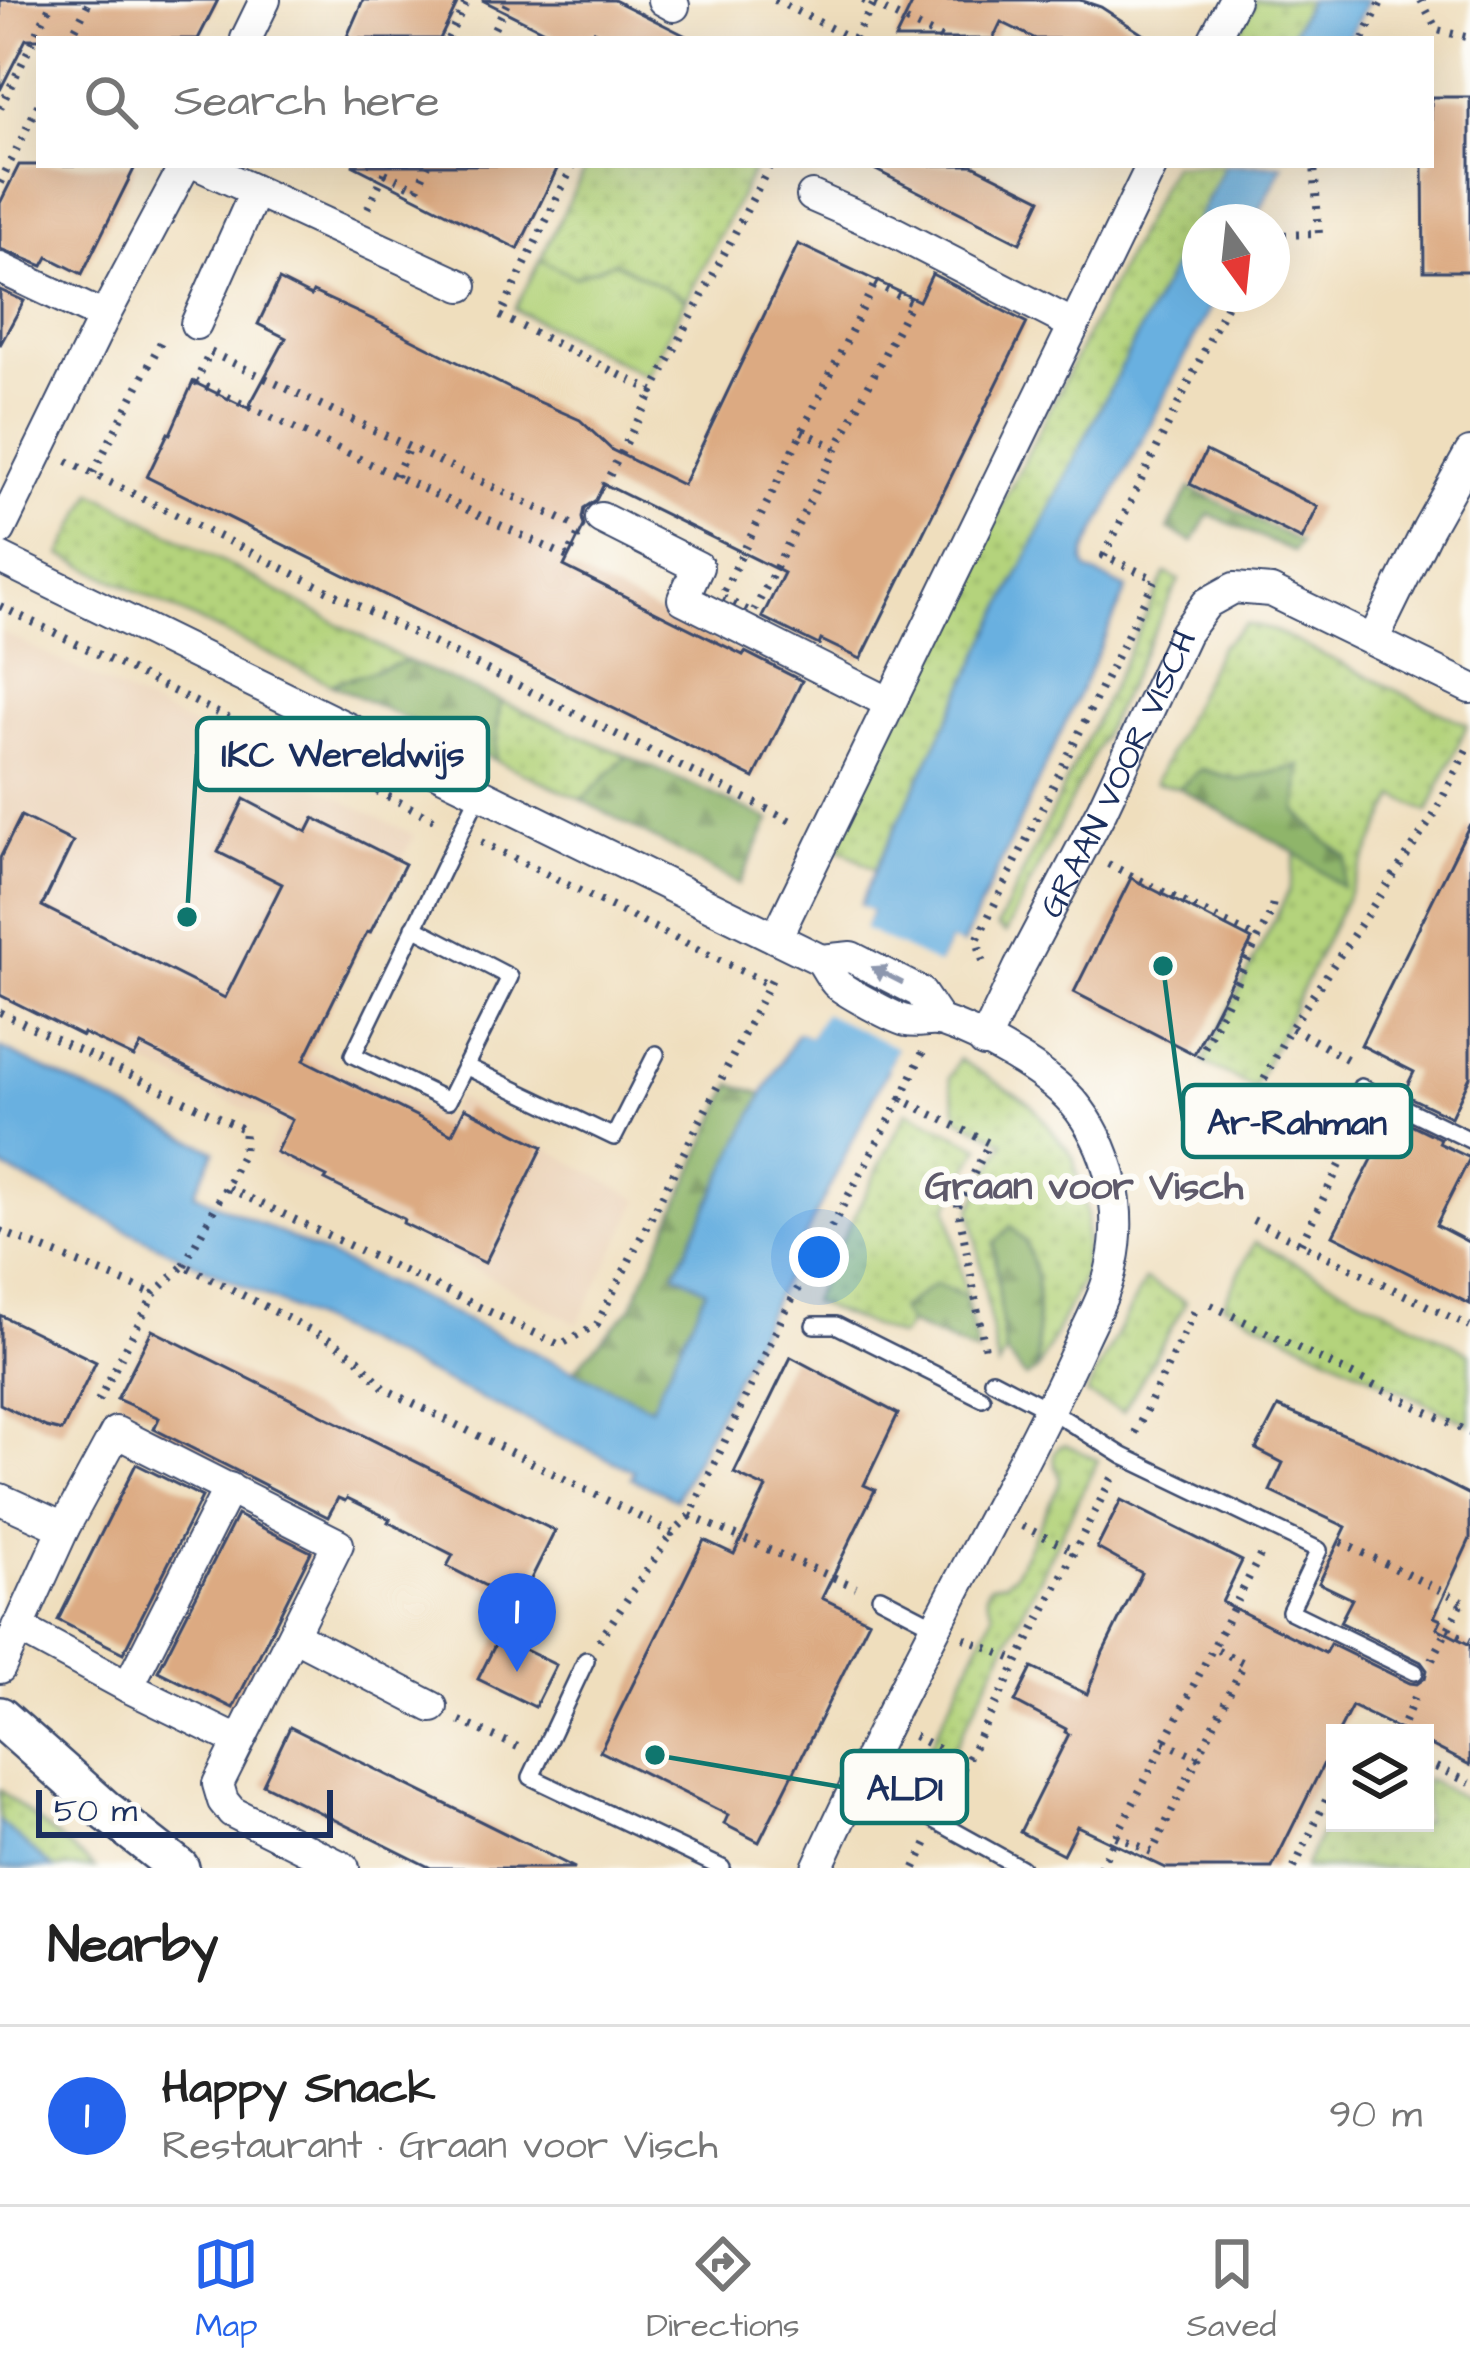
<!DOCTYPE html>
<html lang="en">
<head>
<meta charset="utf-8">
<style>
  body { margin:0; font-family:"Architects Daughter",sans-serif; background:#f6f6f6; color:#222 }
  .controls { position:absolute; right:36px; bottom:36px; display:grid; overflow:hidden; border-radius:0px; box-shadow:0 12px 48px #0002 }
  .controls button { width:108px; height:108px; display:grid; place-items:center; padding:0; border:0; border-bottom:3px solid #e0e0e0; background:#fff; color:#222; font:60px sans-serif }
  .compass { position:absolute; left:1182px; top:204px; width:108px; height:108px; border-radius:50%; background:#fff; box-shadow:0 12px 48px #0002; rotate:165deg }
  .scale { position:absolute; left:36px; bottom:30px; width:297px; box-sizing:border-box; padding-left:12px; border:6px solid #1b2f5e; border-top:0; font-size:33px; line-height:42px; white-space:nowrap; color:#1b2f5e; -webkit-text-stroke:9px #fdfcf7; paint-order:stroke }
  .you { position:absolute; left:819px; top:1257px; width:42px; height:42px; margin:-30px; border:9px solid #fff; border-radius:50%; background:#1a73e8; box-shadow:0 0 0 18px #1a73e833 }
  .badge { display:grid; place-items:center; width:78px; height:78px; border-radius:50%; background:#2563eb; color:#fff; font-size:39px; font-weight:700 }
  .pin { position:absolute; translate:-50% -99px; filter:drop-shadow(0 3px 6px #0008) }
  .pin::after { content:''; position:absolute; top:63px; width:42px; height:36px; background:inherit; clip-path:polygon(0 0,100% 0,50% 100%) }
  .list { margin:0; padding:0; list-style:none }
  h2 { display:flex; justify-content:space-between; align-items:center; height:156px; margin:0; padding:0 48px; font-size:51px }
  h2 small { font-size:39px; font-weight:400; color:#767676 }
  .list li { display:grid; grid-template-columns:78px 1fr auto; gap:36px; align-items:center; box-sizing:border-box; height:180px; padding:0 48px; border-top:3px solid #e0e0e0 }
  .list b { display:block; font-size:45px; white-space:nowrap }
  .list p { margin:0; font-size:39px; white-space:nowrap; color:#767676 }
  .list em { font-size:39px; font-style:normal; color:#767676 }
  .icon { flex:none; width:66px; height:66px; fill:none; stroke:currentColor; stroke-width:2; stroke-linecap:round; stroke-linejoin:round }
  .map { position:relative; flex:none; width:1470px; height:1868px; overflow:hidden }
  .search { position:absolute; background:#fff; box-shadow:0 12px 48px #0002; left:36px; right:36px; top:36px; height:132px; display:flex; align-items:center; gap:30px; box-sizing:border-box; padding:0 42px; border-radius:0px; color:#767676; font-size:45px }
  .sheet { height:336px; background:#fff }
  nav { display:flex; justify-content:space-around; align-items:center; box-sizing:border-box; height:168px; border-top:3px solid #e0e0e0; background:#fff; font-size:33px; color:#767676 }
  nav a { display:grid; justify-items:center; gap:6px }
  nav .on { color:#2563eb }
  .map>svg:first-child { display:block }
  .built { fill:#ebd3b9 }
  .grass { fill:url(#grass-dots); stroke:#68816c; stroke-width:3 }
  .forest { fill:url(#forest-firs); stroke:#557264; stroke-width:3 }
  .park { fill:url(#park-tufts); stroke:#68816c; stroke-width:3 }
  .water { fill:#69b0e0; stroke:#42709f; stroke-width:3 }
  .pier { fill:#efdebd }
  .building { fill:#dcaa82 }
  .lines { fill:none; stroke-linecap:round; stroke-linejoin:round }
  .service-casing { stroke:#3b496c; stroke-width:20 }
  .minor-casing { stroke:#3b496c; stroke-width:34 }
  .tertiary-casing { stroke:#3b496c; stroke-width:44 }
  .path { stroke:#3b496c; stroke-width:8; stroke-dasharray:3 9; stroke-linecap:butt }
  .service { stroke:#fff; stroke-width:15 }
  .minor { stroke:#fff; stroke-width:30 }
  .tertiary { stroke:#fff; stroke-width:39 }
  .oneway { fill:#8d97ae }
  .labels { text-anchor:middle; stroke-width:12; stroke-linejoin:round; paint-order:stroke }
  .street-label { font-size:33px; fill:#1b2f5e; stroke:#fdfcf7 }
  .quarter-label { font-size:39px; font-weight:bold; fill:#5f5a6b; stroke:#fdfcf7 }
  .leader { fill:none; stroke:#0f766e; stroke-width:4.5 }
  .callout-dot { fill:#0f766e; stroke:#fdfcf7; stroke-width:4.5 }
  .callout { fill:#fdfcf7; stroke:#0f766e; stroke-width:4.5 }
  .callout-label { font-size:36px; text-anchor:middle; font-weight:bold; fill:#1b2f5e }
</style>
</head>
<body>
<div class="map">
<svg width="1470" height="1868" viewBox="0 0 1470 1868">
  <defs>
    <pattern id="grass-dots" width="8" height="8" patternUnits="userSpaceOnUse" patternTransform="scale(3)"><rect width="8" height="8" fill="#b4d37b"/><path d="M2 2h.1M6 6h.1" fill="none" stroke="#9ab56d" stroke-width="1.8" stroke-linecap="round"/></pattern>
    <pattern id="forest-firs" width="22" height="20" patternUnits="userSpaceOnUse" patternTransform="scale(3)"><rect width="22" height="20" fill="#8fb56b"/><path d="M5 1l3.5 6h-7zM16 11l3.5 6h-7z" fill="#74945b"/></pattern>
    <pattern id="park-tufts" width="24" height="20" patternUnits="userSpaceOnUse" patternTransform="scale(3)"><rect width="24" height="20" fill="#b4d37b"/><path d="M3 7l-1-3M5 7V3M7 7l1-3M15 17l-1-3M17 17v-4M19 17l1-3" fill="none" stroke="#9ab56d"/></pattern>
  </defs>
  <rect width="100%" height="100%" fill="#fdfcf7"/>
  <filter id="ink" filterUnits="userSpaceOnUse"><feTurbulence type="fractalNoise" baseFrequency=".00833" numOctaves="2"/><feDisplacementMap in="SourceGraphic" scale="24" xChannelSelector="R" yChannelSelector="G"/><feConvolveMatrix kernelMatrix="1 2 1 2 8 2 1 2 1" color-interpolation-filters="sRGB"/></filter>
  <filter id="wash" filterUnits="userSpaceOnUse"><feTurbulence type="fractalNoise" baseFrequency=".004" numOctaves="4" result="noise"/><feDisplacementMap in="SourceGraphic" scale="48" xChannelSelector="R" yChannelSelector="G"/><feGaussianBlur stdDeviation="2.7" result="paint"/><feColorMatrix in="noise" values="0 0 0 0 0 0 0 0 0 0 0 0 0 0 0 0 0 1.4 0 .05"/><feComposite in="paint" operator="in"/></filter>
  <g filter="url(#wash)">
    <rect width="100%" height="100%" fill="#efdebd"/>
    <!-- built -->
    <polygon class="built" points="0,631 414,835 308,1053 446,1119 457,1098 640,1200 577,1324 265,1157 280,1124 0,1000"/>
    <!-- grass -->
    <g class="grass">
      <polygon points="1255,0 1309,0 1289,39 1236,39"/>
      <polygon points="587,165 756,165 647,376 515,310"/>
      <polygon points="1172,165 1225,165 1085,438 875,870 832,844"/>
      <polygon points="93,492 407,661 331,684 61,555"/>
      <polygon points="1166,573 1179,580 1006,933 997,927"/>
      <polygon points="1246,624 1274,631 1467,725 1428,812 1396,796 1254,1088 1203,1062 1289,891 1296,853 1342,887 1347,857 1324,840 1297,811 1300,766 1239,780 1202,769 1179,788 1155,783 1219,648"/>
      <polygon points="500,701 627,756 582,800 495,760"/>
      <polygon points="959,1059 1031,1104 1073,1157 1087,1214 1084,1276 1037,1371 1037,1278 994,1244 1005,1353 998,1367 971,1209 1004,1142 958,1117 949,1078"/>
      <polygon points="907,1111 980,1147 948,1207 966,1297 935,1284 900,1309 909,1324 900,1337 811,1302"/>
      <polygon points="1255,1242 1470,1353 1470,1424 1223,1304"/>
      <polygon points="1145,1280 1186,1302 1123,1412 1086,1394"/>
      <path d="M 1064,1444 L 1098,1460 L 933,1791 L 912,1783 L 990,1621 L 993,1612 C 989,1602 982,1595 990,1585 L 1005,1582 L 1015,1574 L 1058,1487 L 1060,1478 C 1056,1464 1047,1453 1064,1444 Z"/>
      <polygon points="1425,1779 1470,1801 1470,1863 1468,1868 1304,1868 1335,1805 1335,1823 1425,1823"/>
      <polygon points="0,1790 95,1868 53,1868 0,1822"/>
    </g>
    <!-- forest -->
    <g class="forest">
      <polygon points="1190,488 1300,542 1293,552 1209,514 1193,542 1168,529"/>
      <polygon points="407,661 500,701 495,760 331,684"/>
      <polygon points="627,756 770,820 739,884 582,800"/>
      <polygon points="1301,766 1297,811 1324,840 1347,857 1342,887 1296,853 1179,788 1201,769 1239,780"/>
      <polygon points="732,1084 763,1094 676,1272 707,1290 651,1408 573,1371 631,1308"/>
      <polygon points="1011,1226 1026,1243 1037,1278 1037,1371 1026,1378 1005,1353 994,1244"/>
      <polygon points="935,1284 966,1297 978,1354 909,1324 900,1310"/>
    </g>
    <!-- park -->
    <polygon class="park" points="540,260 575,277 614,262 686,299 647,376 515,309"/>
    <!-- water -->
    <g class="water">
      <polygon points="1309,0 1368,0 1348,39 1289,39"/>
      <polygon points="1225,165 1283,165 1254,222 1200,222 1200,294 1217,294 1085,552 1084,562 1087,570 1127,589 962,946 950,942 676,1499 631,1478 634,1471 165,1249 0,1166 0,1048 215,1151 194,1193 651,1407 706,1290 675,1273 763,1094 798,1032 810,1036 871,912 860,906 875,870 1085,438"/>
      <polygon points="0,1822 53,1868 0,1868"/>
    </g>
    <!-- pier -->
    <polygon class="pier" points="855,903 871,911 864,929 938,965 951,941 968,949 962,952 954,949 893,1071 888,1068 897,1048 824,1013 810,1037 793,1030 798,1026 807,1029 818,1010 863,914 856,910"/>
    <g id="blocks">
      <!-- building -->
      <g class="building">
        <polygon points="0,0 218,0 198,39 26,39 0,90"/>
        <polygon points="363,0 459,0 440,39 346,39"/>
        <polygon points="482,0 614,0 692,39 610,39 594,31 590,39 560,39"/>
        <polygon points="914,0 1080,0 1101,7 1150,39 1036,39 1001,22 993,39 895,39"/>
        <polygon points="1431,97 1470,97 1470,271 1424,271 1423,165 1431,165"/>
        <polygon points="19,165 136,165 82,274 48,257 43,266 0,249 0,203"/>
        <polygon points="352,165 559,165 518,249"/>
        <polygon points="866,165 973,165 1041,199 1020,243"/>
        <polygon points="798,244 919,301 932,274 1027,323 861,659 821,640 819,645 762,617 784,573 604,484 596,500 584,508 582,518 584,526 564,566 743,655 745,652 802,681 754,778 147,477 168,433 170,434 193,382 248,408 286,338 258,324 279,280 311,296 313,292 374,320 519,393 580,420 612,450 683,485"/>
        <polygon points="0,290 24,301 0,345"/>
        <polygon points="1206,451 1318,507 1302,539 1190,484"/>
        <polygon points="244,799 307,832 314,818 405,864 370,933 367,932 304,1060 452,1134 465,1108 543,1147 485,1263 403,1223 404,1219 325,1180 327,1177 276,1152 292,1120 141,1045 134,1057 83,1033 82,1036 0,995 0,858 21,816 73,842 42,906 225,998 282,884 218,852"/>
        <polygon points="1470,824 1470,1077 1451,1117 1403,1094 1414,1072 1361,1045"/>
        <polygon points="1131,878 1252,940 1194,1054 1074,992"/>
        <polygon points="1392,1115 1441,1139 1439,1143 1470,1158 1436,1225 1470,1243 1470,1304 1333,1235 1380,1144 1377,1142"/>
        <polygon points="0,1315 96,1362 62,1431 46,1427 0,1404"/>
        <polygon points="152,1330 555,1531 519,1603 447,1566 453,1555 388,1522 390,1519 347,1498 345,1501 338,1498 328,1517 154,1429 159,1418 117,1399"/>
        <polygon points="791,1357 898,1414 864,1485 875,1490 822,1598 869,1621 759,1842 724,1824 728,1815 600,1751 704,1540 734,1554 766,1488 734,1473"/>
        <polygon points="1278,1407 1370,1445 1470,1495 1470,1539 1434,1617 1441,1620 1437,1628 1470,1645 1470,1765 1425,1742 1425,1733 1407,1733 1352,1706 1338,1733 1335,1733 1330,1751 1272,1868 1166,1868 1077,1826 1063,1854 1020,1832 1069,1734 1065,1732 1066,1729 1015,1702 1032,1668 1087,1694 1103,1652 1142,1573 1097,1548 1121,1500 1242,1561 1222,1602 1325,1653 1330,1644 1410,1683 1417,1684 1425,1678 1427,1670 1421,1662 1340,1622 1352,1599 1319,1583 1346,1527 1270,1491 1283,1463 1256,1449"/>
        <polygon points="136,1464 202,1497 123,1653 58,1620"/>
        <polygon points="237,1515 311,1552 233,1708 158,1671"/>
        <polygon points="499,1637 556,1665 535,1707 478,1679"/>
        <polygon points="290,1727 575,1868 431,1868 263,1784"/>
      </g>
    </g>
  </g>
  <g filter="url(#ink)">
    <use href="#blocks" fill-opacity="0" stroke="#3b496c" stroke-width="3"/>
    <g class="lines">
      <defs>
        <g id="service">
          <polyline points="414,927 510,977 448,1101 353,1055 480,792"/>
          <polyline points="465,1066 614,1137 656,1054"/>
          <polyline points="1336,1141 1361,1087 1470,1140"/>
          <polyline points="814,1325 836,1325 982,1398"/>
          <polyline points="992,1380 1050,1410 1123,1456 1319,1550 1290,1611 1415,1672"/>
          <polyline points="880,1597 936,1626"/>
          <polyline points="586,1660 531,1777 722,1868"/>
          <polyline points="859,1778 1021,1868"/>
        </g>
        <g id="minor">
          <polyline points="663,0 674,6"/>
          <polyline points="246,39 265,0"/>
          <polyline points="1214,39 1234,0"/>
          <polyline points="199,165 462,286"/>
          <polyline points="812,196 890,230 1074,325"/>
          <polyline points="0,268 104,317"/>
          <polyline points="196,324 255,192"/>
          <polyline points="601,518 698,567 683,599 890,703"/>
          <polyline points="0,530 104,317 185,165"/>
          <path d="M 0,558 L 821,960 C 826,968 830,976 836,983 C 842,990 897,1020 907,1021 C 919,1024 931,1018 943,1022 C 982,1035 1046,1071 1073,1102 C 1110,1146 1124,1208 1112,1264 C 1107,1291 1093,1316 1082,1340 C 1058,1393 1032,1444 1005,1495 C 940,1618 875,1741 817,1868"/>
          <polyline points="1373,640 1428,528 1470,453"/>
          <polyline points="776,938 1152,165"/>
          <polyline points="821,960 851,957 920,992 939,1020"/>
          <path id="s1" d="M 984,1042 L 1019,968 L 1102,810 L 1185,633 L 1207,603 L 1234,588 L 1271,591 L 1470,688"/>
          <polyline points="0,1499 64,1528"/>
          <polyline points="17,1627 128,1687 238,1741"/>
          <polyline points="293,1635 432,1707"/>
          <polyline points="0,1668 64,1528 116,1432 338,1544 218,1784 223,1801 232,1812 344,1868"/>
          <polyline points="128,1687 229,1488"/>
        </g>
        <polyline id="tertiary" points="0,1717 105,1810 179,1868"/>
      </defs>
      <!-- service casing -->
      <use href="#service" class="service-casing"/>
      <!-- minor casing -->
      <use href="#minor" class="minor-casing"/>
      <!-- tertiary casing -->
      <use href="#tertiary" class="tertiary-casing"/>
      <!-- path -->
      <g class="path">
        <polyline points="775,0 852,39"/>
        <polyline points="863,0 943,39"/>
        <polyline points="1421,0 1437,30 1470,38"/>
        <polyline points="70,39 90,0"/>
        <polyline points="448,39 467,0"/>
        <polyline points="489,39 508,1 506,0"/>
        <polyline points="854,39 873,5"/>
        <polyline points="1363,39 1382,0"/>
        <polyline points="0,108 53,0"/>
        <polyline points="573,165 500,316 653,391 770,165"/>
        <polyline points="385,173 417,189 428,165"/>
        <polyline points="0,183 39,103"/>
        <polyline points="368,208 388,165"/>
        <polyline points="1272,235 1319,234 1314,165"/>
        <polygon points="875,283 911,302 753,613 721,597"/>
        <polyline points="802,431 836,448"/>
        <polyline points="67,461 795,823"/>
        <polyline points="93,473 164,336"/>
        <polyline points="396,476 409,447"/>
        <polyline points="604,486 653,391"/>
        <polyline points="571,524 210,352 196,382 568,557 578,536"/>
        <polyline points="0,606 440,822"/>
        <polyline points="481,842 770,985"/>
        <polyline points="1108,864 1257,939"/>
        <polyline points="983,961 977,940 1155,579 1104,556 1232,294"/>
        <polyline points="0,1012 245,1130 243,1153 226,1187 560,1345 597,1324 775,973"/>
        <polyline points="1292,1028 1352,1062"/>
        <polyline points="1199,1058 1271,913 1274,896"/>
        <polyline points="1259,1090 1287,1034 1434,815 1470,743"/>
        <polyline points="901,1099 923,1052"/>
        <polyline points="1253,1220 1470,1327"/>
        <polyline points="0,1231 154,1294"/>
        <polyline points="1301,1243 1340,1165"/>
        <polyline points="184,1265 226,1187"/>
        <polyline points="1211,1305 1470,1433"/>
        <polyline points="98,1401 154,1294 184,1265 334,1342 358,1359 385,1389 672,1533 690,1516 784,1314 901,1099 989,1143 958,1206 986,1355"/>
        <polyline points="1135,1433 1197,1306"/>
        <polyline points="690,1516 856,1587"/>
        <polyline points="1022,1526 1074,1551"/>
        <polyline points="1341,1542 1470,1605"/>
        <polyline points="1447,1630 1470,1641"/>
        <polyline points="964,1638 1018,1661"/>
        <polyline points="599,1641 672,1533"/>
        <polyline points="1432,1660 1462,1602"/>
        <polyline points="460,1721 518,1747"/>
        <polyline points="1399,1733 1415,1697"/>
        <polyline points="914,1736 966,1763"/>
        <polyline points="1164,1742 1199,1758"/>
        <polyline points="1425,1762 1470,1783"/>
        <polyline points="946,1801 1112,1478"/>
        <polyline points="1116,1836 1152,1852 1244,1663 1212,1647"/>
        <polyline points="915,1868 927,1842"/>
        <polyline points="1100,1868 1262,1552"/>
        <polyline points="1294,1868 1335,1781"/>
      </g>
      <!-- service -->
      <use href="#service" class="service"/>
      <!-- minor -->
      <use href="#minor" class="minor"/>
      <!-- tertiary -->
      <use href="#tertiary" class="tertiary"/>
    </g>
    <!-- one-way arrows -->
    <defs><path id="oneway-solid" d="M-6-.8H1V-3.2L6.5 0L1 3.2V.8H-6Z" transform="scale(3)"/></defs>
    <use class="oneway" href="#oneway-solid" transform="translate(887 975) rotate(-153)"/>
  </g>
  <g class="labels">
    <!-- street labels -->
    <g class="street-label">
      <text dy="12" stroke="none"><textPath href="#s1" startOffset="300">GRAAN VOOR VISCH</textPath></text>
    </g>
    <!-- quarter labels -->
    <g class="quarter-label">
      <text x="1084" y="1199">Graan voor Visch</text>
    </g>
  </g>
  <!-- callouts -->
  <path class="leader" d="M187 917L197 754M1163 966L1183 1121M655 1755L842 1787"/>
  <g class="callout-dot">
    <circle cx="187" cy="917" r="12"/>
    <circle cx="1163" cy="966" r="12"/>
    <circle cx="655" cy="1755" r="12"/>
  </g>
  <g class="callout">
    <rect x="197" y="718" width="291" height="72" rx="12"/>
    <rect x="1183" y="1085" width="228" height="72" rx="12"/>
    <rect x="842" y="1751" width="125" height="72" rx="12"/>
  </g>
  <g class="callout-label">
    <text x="343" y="766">IKC Wereldwijs</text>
    <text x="1297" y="1134">Ar-Rahman</text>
    <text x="905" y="1800">ALDI</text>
  </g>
</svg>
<div class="controls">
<button><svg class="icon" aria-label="layers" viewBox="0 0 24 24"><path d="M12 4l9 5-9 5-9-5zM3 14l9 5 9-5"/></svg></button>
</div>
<svg class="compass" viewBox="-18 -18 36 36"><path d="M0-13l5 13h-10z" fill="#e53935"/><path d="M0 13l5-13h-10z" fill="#767676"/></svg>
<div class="scale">50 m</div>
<div class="you"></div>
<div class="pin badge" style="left:517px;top:1672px">1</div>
<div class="search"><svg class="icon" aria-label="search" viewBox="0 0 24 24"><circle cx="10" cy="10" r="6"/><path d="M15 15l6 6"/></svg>Search here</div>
</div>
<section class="sheet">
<h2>Nearby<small></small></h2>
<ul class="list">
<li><span class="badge">1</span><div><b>Happy Snack</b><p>Restaurant · Graan voor Visch</p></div><em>90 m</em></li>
</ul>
</section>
<nav>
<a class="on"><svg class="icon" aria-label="map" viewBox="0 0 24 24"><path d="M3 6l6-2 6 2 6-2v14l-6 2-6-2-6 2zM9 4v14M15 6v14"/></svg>Map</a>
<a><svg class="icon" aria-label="directions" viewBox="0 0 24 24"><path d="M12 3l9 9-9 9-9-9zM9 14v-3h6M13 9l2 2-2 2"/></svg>Directions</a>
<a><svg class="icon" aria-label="saved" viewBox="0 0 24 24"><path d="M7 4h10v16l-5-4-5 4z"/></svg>Saved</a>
</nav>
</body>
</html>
